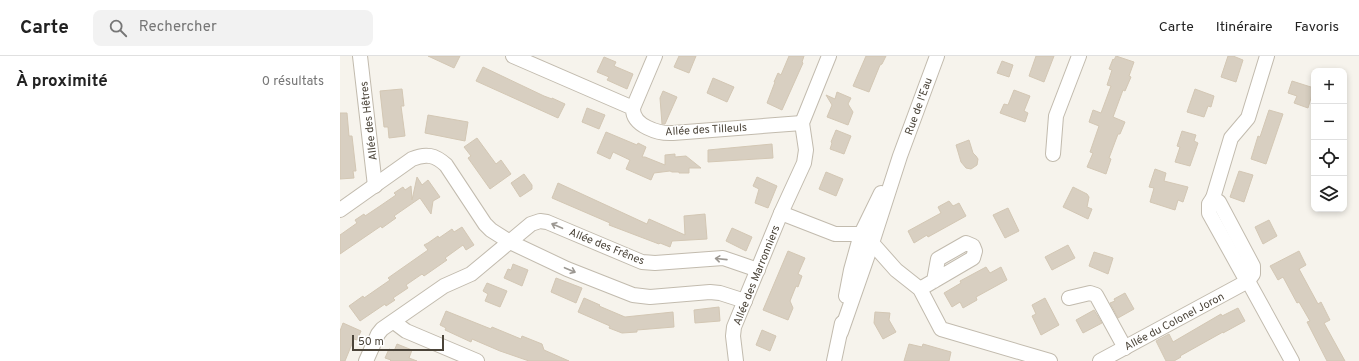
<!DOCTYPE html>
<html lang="fr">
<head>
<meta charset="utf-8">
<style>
  body { margin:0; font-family:Overpass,sans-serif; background:#f2f2f2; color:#222 }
  .controls { position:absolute; right:12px; top:12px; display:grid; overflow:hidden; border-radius:8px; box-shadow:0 2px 6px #0003 }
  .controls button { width:36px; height:36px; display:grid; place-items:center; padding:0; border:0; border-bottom:1px solid #e0e0e0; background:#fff; color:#222; font:20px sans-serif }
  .scale { position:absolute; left:12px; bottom:10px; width:92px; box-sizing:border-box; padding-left:4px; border:2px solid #4b4439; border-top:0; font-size:11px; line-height:14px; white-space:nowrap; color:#4b4439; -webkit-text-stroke:3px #fff; paint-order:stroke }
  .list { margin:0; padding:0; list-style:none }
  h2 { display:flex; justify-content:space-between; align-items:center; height:52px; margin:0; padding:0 16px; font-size:17px }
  h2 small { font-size:13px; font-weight:400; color:#767676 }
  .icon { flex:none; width:22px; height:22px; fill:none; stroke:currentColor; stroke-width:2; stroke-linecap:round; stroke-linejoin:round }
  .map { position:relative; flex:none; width:1019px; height:305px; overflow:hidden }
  header { display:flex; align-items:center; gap:24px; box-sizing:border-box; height:56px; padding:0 20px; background:#fff; border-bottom:1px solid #e0e0e0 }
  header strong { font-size:19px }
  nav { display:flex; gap:22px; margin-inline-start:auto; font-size:14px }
  .search { width:280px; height:36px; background:#f2f2f2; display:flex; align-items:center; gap:10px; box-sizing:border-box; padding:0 14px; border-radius:8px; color:#767676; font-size:15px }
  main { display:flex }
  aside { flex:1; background:#fff }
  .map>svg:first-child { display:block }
  .building { fill:#d8cfc1; stroke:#d3c7b4 }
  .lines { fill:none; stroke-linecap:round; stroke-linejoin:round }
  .minor-casing { stroke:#c2bbae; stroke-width:16 }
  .minor { stroke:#fff; stroke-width:14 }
  .oneway { stroke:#9c9892 }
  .labels { text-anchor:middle; stroke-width:3; stroke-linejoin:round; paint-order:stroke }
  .street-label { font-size:11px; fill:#4b4439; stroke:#fff }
</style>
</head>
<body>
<header>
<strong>Carte</strong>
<div class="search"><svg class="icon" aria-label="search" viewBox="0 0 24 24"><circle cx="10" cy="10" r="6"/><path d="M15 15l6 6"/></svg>Rechercher</div>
<nav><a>Carte</a><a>Itinéraire</a><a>Favoris</a></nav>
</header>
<main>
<aside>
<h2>À proximité<small>0 résultats</small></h2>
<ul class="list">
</ul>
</aside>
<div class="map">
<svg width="1019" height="305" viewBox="0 0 1019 305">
  <rect width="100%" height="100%" fill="#f6f3ec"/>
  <!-- building -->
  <g class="building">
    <polygon points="88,0 120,0 114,12"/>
    <polygon points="339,0 356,0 349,17 334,11"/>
    <polygon points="449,0 464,0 462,6 463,7 442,54 427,47 435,26 434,26 438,17 441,19"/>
    <polygon points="526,0 546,0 542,8 540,9 529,36 513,30"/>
    <polygon points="696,0 714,0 704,26 689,20"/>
    <polygon points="776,0 794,6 789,20 791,21 785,35 783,34 773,61 785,66 780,78 778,78 769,102 771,103 766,118 747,111 753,97 750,96 759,70 749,66 753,54 761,57 771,30 767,29 772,14 769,13 773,3 774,4"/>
    <polygon points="888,0 893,0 903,4 896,26 881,21"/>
    <polygon points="264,1 276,6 274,10 293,18 287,33 267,24 269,21 257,16"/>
    <polygon points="662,5 673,9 669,21 657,17"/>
    <polygon points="143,11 204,40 212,43 212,42 225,48 218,62 136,25"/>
    <polygon points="373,22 394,31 387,46 367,37"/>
    <polygon points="952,25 974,32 968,52 954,47 957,40 948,37"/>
    <polygon points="62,33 64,50 61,50 65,80 49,82 48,71 44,71 40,35"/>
    <polygon points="855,33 874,40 871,51 868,50 864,61 847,56"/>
    <polygon points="674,34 690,40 684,55 688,57 685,66 660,57 664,48 668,49"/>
    <polygon points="323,35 337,41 325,68 322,68 320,42"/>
    <polygon points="497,36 511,42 508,48 513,56 508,69 487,61 492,49 486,39 495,43"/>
    <polygon points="247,52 265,59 259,73 242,66"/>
    <polygon points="929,54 943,58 926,108 911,103 918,80 920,81"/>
    <polygon points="0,57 7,57 9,80 12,80 16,115 13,115 14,122 0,123"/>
    <polygon points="88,59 128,66 125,85 85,77"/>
    <polygon points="496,74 511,80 504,98 490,93 492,87 491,86"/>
    <polygon points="842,75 856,79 854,85 858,87 850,110 835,106 840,91 837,90"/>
    <polygon points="266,76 297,89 298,87 306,91 302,101 305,101 325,109 325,99 335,98 335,101 346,100 361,112 349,112 349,117 339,117 339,116 332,116 330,115 314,117 311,124 286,113 290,104 273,96 270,103 257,97"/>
    <polygon points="137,82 156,108 161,104 171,118 150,133 128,102 131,100 124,91"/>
    <polygon points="629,84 633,97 636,100 638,103 637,109 631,113 626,112 621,106 616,89"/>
    <polygon points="432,88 433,102 368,106 368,94"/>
    <polygon points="815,113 826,117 824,125 848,131 843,146 838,144 835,154 810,146 814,132 809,131"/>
    <polygon points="899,115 913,119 904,146 890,141"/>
    <polygon points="486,116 503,123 496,140 479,133"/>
    <polygon points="184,118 192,129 192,133 180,141 171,127"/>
    <polygon points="77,121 82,129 88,124 100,141 93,145 91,158 80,142 54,160 56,162 42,172 41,170 0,198 0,179 17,167 15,164 24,158 25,160 40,150 56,139 54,137 63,131 65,134 71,130 72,144"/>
    <polygon points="417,121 437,130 428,152 415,147 419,133 413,130"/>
    <polygon points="218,127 307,168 309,163 345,179 344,160 365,158 367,183 332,185 330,191 320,187 319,188 269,169 270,167 212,142"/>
    <polygon points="733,131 747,138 749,141 747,151 752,153 748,163 723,151"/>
    <polygon points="609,145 613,150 619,147 626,160 588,181 587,179 574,187 568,175 601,157 598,151"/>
    <polygon points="668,152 679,175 665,182 653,159"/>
    <polygon points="929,164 937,180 923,188 915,171"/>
    <polygon points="122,171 134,189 126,194 123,189 105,202 107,204 84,220 82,218 66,229 68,232 53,242 55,244 46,250 45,248 20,265 9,250 23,240 24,242 50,224 48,222 88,194 84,189 88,187 98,180 99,182 112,173 114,176"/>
    <polygon points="392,172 412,181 406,195 386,185"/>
    <polygon points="728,189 735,202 712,214 705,201"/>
    <polygon points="448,195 465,202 458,218 462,220 458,231 456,230 450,245 453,252 448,264 423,254"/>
    <polygon points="959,195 966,209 959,213 978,248 981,246 990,264 984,267 1005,305 987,305 967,266 970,265 959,246 957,247 943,221 938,224 930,210"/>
    <polygon points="754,196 773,202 768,218 749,210"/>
    <polygon points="173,208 188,214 182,230 164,222 168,213 171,214"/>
    <polygon points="646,211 650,217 661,211 667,224 636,241 637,244 623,252 620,246 612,251 604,237 621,227 620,225"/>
    <polygon points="216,222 242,232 236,247 211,236"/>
    <polygon points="147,227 167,235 160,251 145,245 148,238 143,235"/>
    <polygon points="785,237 794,253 778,262 770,247 775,245 774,243"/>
    <polygon points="244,242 260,249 259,250 285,261 333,256 334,271 297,274 297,276 282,277 269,272 270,270 238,256"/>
    <polygon points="705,242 719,269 701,279 692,260 696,258 692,249"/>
    <polygon points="379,251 380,265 355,267 354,254"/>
    <polygon points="898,252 905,265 883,277 883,276 840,300 841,301 834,305 826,305 816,285 829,278 833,286 881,258 882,260"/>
    <polygon points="754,254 762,267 743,277 736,264"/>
    <polygon points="106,255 151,273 152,271 181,283 182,280 202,288 204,294 229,305 189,305 160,295 132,283 131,286 105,274 106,272 100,269"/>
    <polygon points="535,256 550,257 549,264 556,276 543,283 534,267"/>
    <polygon points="3,267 21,275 17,284 14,283 5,305 0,305 0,275"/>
    <polygon points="422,274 436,280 430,295 416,289"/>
    <polygon points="57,288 72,294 69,302 77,305 50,305 51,304 45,302 49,293 54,295"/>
    <polygon points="569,288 582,291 583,288 611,296 609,305 564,305"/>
  </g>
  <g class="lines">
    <defs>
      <g id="minor">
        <polyline points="20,0 35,130"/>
        <path d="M 173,0 L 293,52 C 292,70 319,78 333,77 L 462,67"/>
        <polyline points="927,0 908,62 891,82 873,142 879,146 913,210 913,218 908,225 952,305"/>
        <polyline points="293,52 315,0"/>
        <polyline points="713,98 716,60 739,0"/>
        <path d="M 0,154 L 72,103 C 86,97 95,99 106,109 L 145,168 L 151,174 L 170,186 L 227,213 L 293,239 L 310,241 L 370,236 L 380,237 L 405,245"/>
        <polyline points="441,157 495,178 521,178"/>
        <polyline points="521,178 532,187 556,214 580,233 601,273 710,305"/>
        <polyline points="580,233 633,202 635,195 633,190 626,187 598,203 594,225"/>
        <polyline points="506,240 511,214 521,178 541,137"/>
        <polyline points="729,242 750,237 756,239 785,292"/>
        <polyline points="54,266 66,275 137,305"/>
        <polyline points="501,276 532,187 560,100 597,0"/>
        <polyline points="26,305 38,278 42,273 104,230 131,218 191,168 200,165 207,166 302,206 315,207 383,202 418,214"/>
        <polyline points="396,305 393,280 394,271 441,157 464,107 466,94 462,67 489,0"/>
        <polyline points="494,305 502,267"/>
        <polyline points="760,305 908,225 904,220 869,157 869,148 873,142"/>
      </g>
    </defs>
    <!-- minor casing -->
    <use href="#minor" class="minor-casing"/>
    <!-- minor -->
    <use href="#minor" class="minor"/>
  </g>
  <!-- one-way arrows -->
  <defs><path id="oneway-shaft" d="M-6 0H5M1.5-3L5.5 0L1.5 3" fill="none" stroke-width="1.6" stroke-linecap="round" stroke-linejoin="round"/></defs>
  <g class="oneway">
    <use href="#oneway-shaft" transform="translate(217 170) rotate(-157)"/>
    <use href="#oneway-shaft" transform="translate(381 203) rotate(-174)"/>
    <use href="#oneway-shaft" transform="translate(230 214) rotate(23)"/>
  </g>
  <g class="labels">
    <!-- street labels -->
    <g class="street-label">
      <text transform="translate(578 50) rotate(-70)" y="4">Rue de l'Eau</text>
      <text transform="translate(28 65) rotate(-97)" y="4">Allée des Hêtres</text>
      <text transform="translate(366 73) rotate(-3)" y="4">Allée des Tilleuls</text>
      <text transform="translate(267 190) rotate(22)" y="4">Allée des Frênes</text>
      <text transform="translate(416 219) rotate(-68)" y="4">Allée des Marronniers</text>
      <text transform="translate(834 265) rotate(-28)" y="4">Allée du Colonel Joron</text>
    </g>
  </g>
</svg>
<div class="controls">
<button>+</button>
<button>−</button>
<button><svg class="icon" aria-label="locate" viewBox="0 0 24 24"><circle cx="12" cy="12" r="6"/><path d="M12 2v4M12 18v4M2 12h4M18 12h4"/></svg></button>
<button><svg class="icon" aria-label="layers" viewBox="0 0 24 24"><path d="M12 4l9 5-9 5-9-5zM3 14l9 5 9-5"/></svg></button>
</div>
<div class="scale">50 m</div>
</div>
</main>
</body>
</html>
